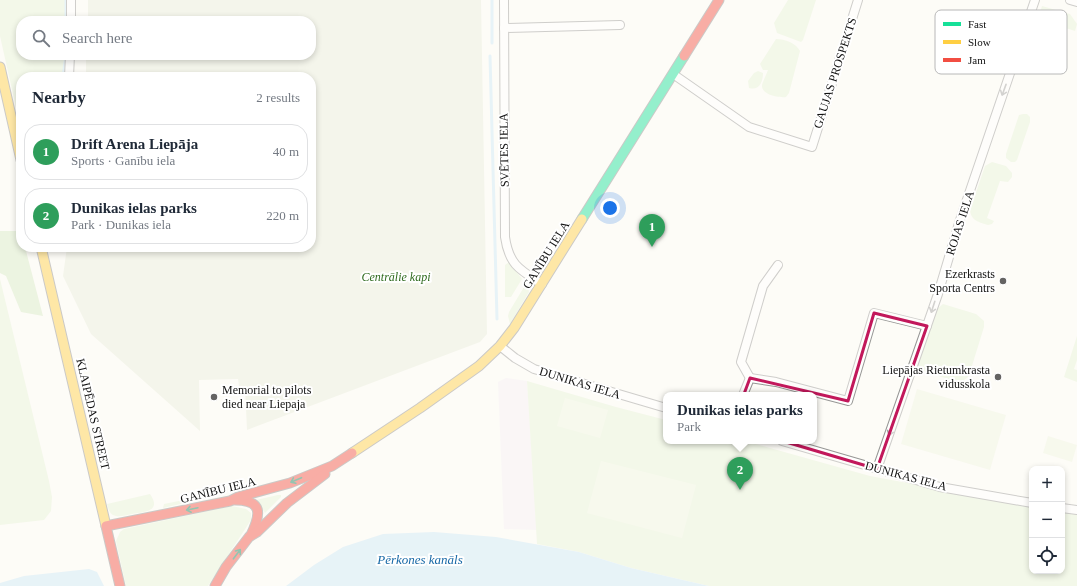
<!DOCTYPE html>
<html lang="en">
<head>
<meta charset="utf-8">
<style>
  body { margin:0; font-family:Georgia,serif; background:#f6f6f7; color:#1f2937 }
  .controls { position:absolute; right:12px; bottom:12px; display:grid; overflow:hidden; border-radius:8px; box-shadow:0 2px 6px #0003 }
  .controls button { width:36px; height:36px; display:grid; place-items:center; padding:0; border:0; border-bottom:1px solid #e0e1e3; background:#fff; color:#1f2937; font:20px sans-serif }
  .you { position:absolute; left:610px; top:208px; width:14px; height:14px; margin:-10px; border:3px solid #fff; border-radius:50%; background:#1a73e8; box-shadow:0 0 0 6px #1a73e833 }
  .badge { display:grid; place-items:center; width:26px; height:26px; border-radius:50%; background:#ea580c; color:#fff; font-size:13px; font-weight:700 }
  .pin { position:absolute; translate:-50% -33px; filter:drop-shadow(0 1px 2px #0008) }
  .pin::after { content:''; position:absolute; top:21px; width:14px; height:12px; background:inherit; clip-path:polygon(0 0,100% 0,50% 100%) }
  .popup { position:absolute; left:663px; top:392px; width:154px; height:52px; box-sizing:border-box; display:grid; place-content:center; border-radius:8px; background:#fff; filter:drop-shadow(0 1px 3px #0005); font-size:13px; white-space:nowrap; color:#747a83 }
  .popup b { font-size:15px; color:#1f2937 }
  .popup::after { content:''; position:absolute; left:50%; top:100%; margin-left:-8px; border:8px solid transparent; border-top-color:#fff }
  .list { margin:0; padding:0; list-style:none }
  h2 { display:flex; justify-content:space-between; align-items:center; height:52px; margin:0; padding:0 16px; font-size:17px }
  h2 small { font-size:13px; font-weight:400; color:#747a83 }
  .list li { display:grid; grid-template-columns:26px 1fr auto; gap:12px; align-items:center; box-sizing:border-box; height:56px; margin:0 8px 8px; padding:0 8px; border:1px solid #e0e1e3; border-radius:16px }
  .list b { display:block; font-size:15px; white-space:nowrap }
  .list p { margin:0; font-size:13px; white-space:nowrap; color:#747a83 }
  .list em { font-size:13px; font-style:normal; color:#747a83 }
  .icon { flex:none; width:22px; height:22px; fill:none; stroke:currentColor; stroke-width:2; stroke-linecap:round; stroke-linejoin:round }
  .map { position:relative; flex:none; width:1077px; height:586px; overflow:hidden }
  .search { position:absolute; background:#fff; box-shadow:0 2px 6px #0003; left:16px; top:16px; width:300px; height:44px; display:flex; align-items:center; gap:10px; box-sizing:border-box; padding:0 14px; border-radius:16px; color:#747a83; font-size:15px }
  .panel { position:absolute; background:#fff; box-shadow:0 2px 6px #0003; left:16px; top:72px; width:300px; height:180px; border-radius:16px }
  .map>svg:first-child { display:block }
  .industrial { fill:#f5f0f3 }
  .green { fill:#e7f3d7 }
  .forest { fill:#d8eac5 }
  .cemetery { fill:#e9eedb }
  .pitch { fill:#f0f6e1 }
  .water { fill:#cde8f7 }
  .lines { fill:none; stroke-linecap:round; stroke-linejoin:round }
  .stream { stroke:#cde8f7; stroke-width:3 }
  .street-casing { stroke:#979795; stroke-width:10 }
  .fast-casing { stroke:#8e8d8b; stroke-width:11 }
  .slow-casing { stroke:#8e8d8b; stroke-width:11 }
  .jam-casing { stroke:#8e8d8b; stroke-width:11 }
  .street { stroke:#fffffe; stroke-width:8 }
  .fast { stroke:#16e098; stroke-width:9 }
  .slow { stroke:#ffcf43; stroke-width:9 }
  .jam { stroke:#f24e42; stroke-width:9 }
  .oneway { stroke:#a0a09f }
  .oneway2 { stroke:#14835b }
  .marked { fill:none; stroke:#c2185b; stroke-width:3; stroke-linejoin:round }
  .poi-dot { fill:#646362; stroke:#fff; stroke-width:1.5 }
  .labels { text-anchor:middle; stroke-width:4; stroke-linejoin:round; paint-order:stroke }
  .street-label { font-size:12px; fill:#111; stroke:#fff }
  .poi-label { font-size:12px; fill:#111; stroke:#fff; text-anchor:end }
  .park-label { font-size:12px; font-style:italic; fill:#2f6b1f; stroke:#fff }
  .water-label { font-size:13px; font-style:italic; fill:#1768a6; stroke:#fff }
  .key { fill:#fff; stroke:#b8b8b8; stroke-width:1 }
  .key-label { font-size:11px; fill:#111 }
</style>
</head>
<body>
<div class="map">
<svg width="1077" height="586" viewBox="0 0 1077 586">
  <rect width="100%" height="100%" fill="#fdfcf7"/>
  <!-- industrial -->
  <polygon class="industrial" points="506,378 527,381 537,530 504,529 498,382"/>
  <!-- green -->
  <g class="green">
    <polygon points="0,0 69,0 69,21 21,21 21,55 69,55 66,77 21,77 21,130 0,36"/>
    <polygon points="788,0 816,0 803,40 801,42 777,33 774,23"/>
    <polygon points="1042,6 1070,14 1077,24 1075,31 1038,19"/>
    <path d="M 776,39 C 785,39 796,43 800,51 L 789,93 L 786,97 C 779,98 761,95 762,85 C 763,81 766,75 768,70 L 763,70 L 760,64 Z"/>
    <path d="M 758,71 L 763,73 C 763,82 759,91 749,88 L 748,81 L 754,73 Z"/>
    <polygon points="1023,114 1027,114 1030,117 1030,122 1017,160 1015,162 1011,162 1006,158 1006,154 1019,115"/>
    <path d="M 992,162 L 1006,166 L 1012,173 L 1012,177 L 1008,182 L 1000,181 L 987,218 L 994,221 L 992,224 L 988,225 C 979,222 971,221 970,210 L 985,166 Z"/>
    <polygon points="509,262 522,279 511,297 505,297 505,265"/>
    <polygon points="0,279 49,481 52,497 51,511 44,520 0,525"/>
    <polygon points="527,282 529,292 510,324 508,316 509,312"/>
    <polygon points="943,304 976,314 984,321 984,327 971,369 968,377 964,380 957,382 921,370 918,365 918,361 937,309"/>
    <polygon points="1077,336 1077,360 1074,369 1077,370 1077,382 1064,377"/>
    <polygon points="527,381 616,407 666,420 666,441 745,441 870,476 1032,506 1032,571 1062,571 1062,511 1077,514 1077,586 709,586 631,568 579,552 537,544"/>
    <path d="M 150,494 C 162,511 145,512 132,514 C 127,515 120,517 116,516 C 110,515 108,509 107,504 Z"/>
    <polygon points="213,494 215,496 163,508 164,504"/>
    <polygon points="278,495 281,495 281,497 265,513 256,500"/>
    <polygon points="232,506 246,509 251,513 251,520 208,586 126,586 116,541 120,532 124,529"/>
  </g>
  <!-- forest -->
  <polygon class="forest" points="0,231 20,231 21,247 25,247 43,316 21,312 6,276 0,273"/>
  <!-- cemetery -->
  <polygon class="cemetery" points="88,0 481,0 487,334 480,342 247,430 245,387 239,386 238,379 199,380 200,431 91,334 63,276 67,247 311,247 311,77 86,77 86,55 311,55 311,21 88,21"/>
  <!-- pitch -->
  <g class="pitch">
    <polygon points="917,389 1006,415 990,470 901,444"/>
    <polygon points="565,398 608,410 600,438 557,426"/>
    <polygon points="1048,436 1077,445 1072,462 1043,453"/>
    <polygon points="601,461 696,485 682,538 587,513"/>
  </g>
  <!-- water -->
  <g class="water">
    <polygon points="434,532 496,537 579,552 631,568 709,586 286,586 314,565 343,547 383,534"/>
    <polygon points="89,569 97,572 104,586 0,586 0,583 24,576"/>
  </g>
  <g class="lines">
    <!-- stream -->
    <g class="stream">
      <polyline points="66,21 66,0"/>
      <polyline points="492,43 492,0"/>
      <polyline points="490,56 497,319"/>
      <polyline points="63,77 66,55"/>
    </g>
    <defs>
      <g id="street">
        <path d="M 504,0 L 505,237 C 509,265 520,270 542,284"/>
        <polyline points="1070,0 1077,2"/>
        <polyline points="71,21 71,0"/>
        <polyline points="504,28 620,25"/>
        <polyline points="673,74 749,127 812,147 858,0"/>
        <polyline points="69,77 70,55"/>
        <polyline points="500,346 515,358 534,369 666,408"/>
        <polyline points="750,378 741,362 763,286 778,265"/>
        <polyline points="743,395 750,378 776,382 848,401 874,313 927,326"/>
        <polyline points="782,441 940,487 1032,503"/>
        <polyline points="877,469 938,294 960,220 1035,0"/>
        <polyline points="1062,508 1077,510"/>
      </g>
      <polyline id="fast" points="582,219 684,56"/>
      <g id="slow">
        <polyline points="0,67 21,160"/>
        <polyline points="41,247 106,526"/>
        <polyline points="352,453 420,408 479,366 500,346 514,328 582,219"/>
      </g>
      <g id="jam">
        <polyline points="684,56 719,0"/>
        <path d="M 235,500 C 263,500 261,514 251,535"/>
        <polyline points="120,586 106,526 230,501 238,497 290,483 332,466 352,453"/>
        <polyline points="215,586 226,567 249,537 257,532 287,503 325,474"/>
      </g>
    </defs>
    <!-- street casing -->
    <use href="#street" class="street-casing"/>
    <!-- fast casing -->
    <use href="#fast" class="fast-casing"/>
    <!-- slow casing -->
    <use href="#slow" class="slow-casing"/>
    <!-- jam casing -->
    <use href="#jam" class="jam-casing"/>
    <!-- street -->
    <use href="#street" class="street"/>
    <!-- fast -->
    <use href="#fast" class="fast"/>
    <!-- slow -->
    <use href="#slow" class="slow"/>
    <!-- jam -->
    <use href="#jam" class="jam"/>
  </g>
  <!-- one-way arrows -->
  <defs><path id="oneway-shaft" d="M-6 0H5M1.5-3L5.5 0L1.5 3" fill="none" stroke-width="1.6" stroke-linecap="round" stroke-linejoin="round"/></defs>
  <g class="oneway">
    <use href="#oneway-shaft" transform="translate(1004 90) rotate(110)"/>
    <use href="#oneway-shaft" transform="translate(933 307) rotate(108)"/>
    <use href="#oneway-shaft" transform="translate(891 430) rotate(109)"/>
  </g>
  <g class="oneway2">
    <use href="#oneway-shaft" transform="translate(296 480) rotate(157)"/>
    <use href="#oneway-shaft" transform="translate(192 509) rotate(168)"/>
    <use href="#oneway-shaft" transform="translate(237 554) rotate(-53)"/>
  </g>
  <!-- marked area -->
  <path d="M0 0H1077V586H0ZM 874,313 L 927,326 L 877,469 L 732,426 L 750,378 L 848,401 Z" fill="#fdfcf7" fill-opacity=".55" fill-rule="evenodd"/>
  <path class="marked" d="M 874,313 L 927,326 L 877,469 L 732,426 L 750,378 L 848,401 Z"/>
  <!-- markers -->
  <g class="poi-dot">
    <circle cx="1003" cy="281" r="4"/>
    <circle cx="998" cy="377" r="4"/>
    <circle cx="214" cy="397" r="4"/>
  </g>
  <g class="labels">
    <!-- street labels -->
    <g class="street-label">
      <text transform="translate(835 73) rotate(-72)" y="4">GAUJAS PROSPEKTS</text>
      <text transform="translate(504 150) rotate(-91)" y="4">SVĒTES IELA</text>
      <text transform="translate(960 223) rotate(-72)" y="4">ROJAS IELA</text>
      <text transform="translate(546 255) rotate(-58)" y="4">GANĪBU IELA</text>
      <text transform="translate(580 383) rotate(17)" y="4">DUNIKAS IELA</text>
      <text transform="translate(93 414) rotate(77)" y="4">KLAIPĒDAS STREET</text>
      <text transform="translate(906 476) rotate(15)" y="4">DUNIKAS IELA</text>
      <text transform="translate(218 490) rotate(-14)" y="4">GANĪBU IELA</text>
    </g>
    <!-- poi labels -->
    <g class="poi-label">
      <text x="995" y="278">Ezerkrasts<tspan x="995" dy="14">Sporta Centrs</tspan></text>
      <text x="990" y="374">Liepājas Rietumkrasta<tspan x="990" dy="14">vidusskola</tspan></text>
      <text x="222" y="394" text-anchor="start">Memorial to pilots<tspan x="222" dy="14">died near Liepaja</tspan></text>
    </g>
    <!-- park labels -->
    <g class="park-label">
      <text x="396" y="281">Centrālie kapi</text>
    </g>
    <!-- water labels -->
    <g class="water-label">
      <text x="420" y="564">Pērkones kanāls</text>
    </g>
  </g>
  <!-- legend -->
  <rect x="935" y="10" width="132" height="64" rx="6" class="key"/>
  <rect x="943" y="22" width="18" height="4" fill="#16e098"/>
  <rect x="943" y="40" width="18" height="4" fill="#ffcf43"/>
  <rect x="943" y="58" width="18" height="4" fill="#f24e42"/>
  <g class="key-label">
    <text x="968" y="28">Fast</text>
    <text x="968" y="46">Slow</text>
    <text x="968" y="64">Jam</text>
  </g>
</svg>
<div class="controls">
<button>+</button>
<button>−</button>
<button><svg class="icon" aria-label="locate" viewBox="0 0 24 24"><circle cx="12" cy="12" r="6"/><path d="M12 2v4M12 18v4M2 12h4M18 12h4"/></svg></button>
</div>
<div class="you"></div>
<div class="pin badge" style="left:652px;top:247px;background:#2e9e5b">1</div>
<div class="pin badge" style="left:740px;top:490px;background:#2e9e5b">2</div>
<div class="popup"><b>Dunikas ielas parks</b>Park</div>
<div class="search"><svg class="icon" aria-label="search" viewBox="0 0 24 24"><circle cx="10" cy="10" r="6"/><path d="M15 15l6 6"/></svg>Search here</div>
<section class="panel">
<h2>Nearby<small>2 results</small></h2>
<ul class="list">
<li><span class="badge" style="background:#2e9e5b">1</span><div><b>Drift Arena Liepāja</b><p>Sports · Ganību iela</p></div><em>40 m</em></li>
<li><span class="badge" style="background:#2e9e5b">2</span><div><b>Dunikas ielas parks</b><p>Park · Dunikas iela</p></div><em>220 m</em></li>
</ul>
</section>
</div>
</body>
</html>
